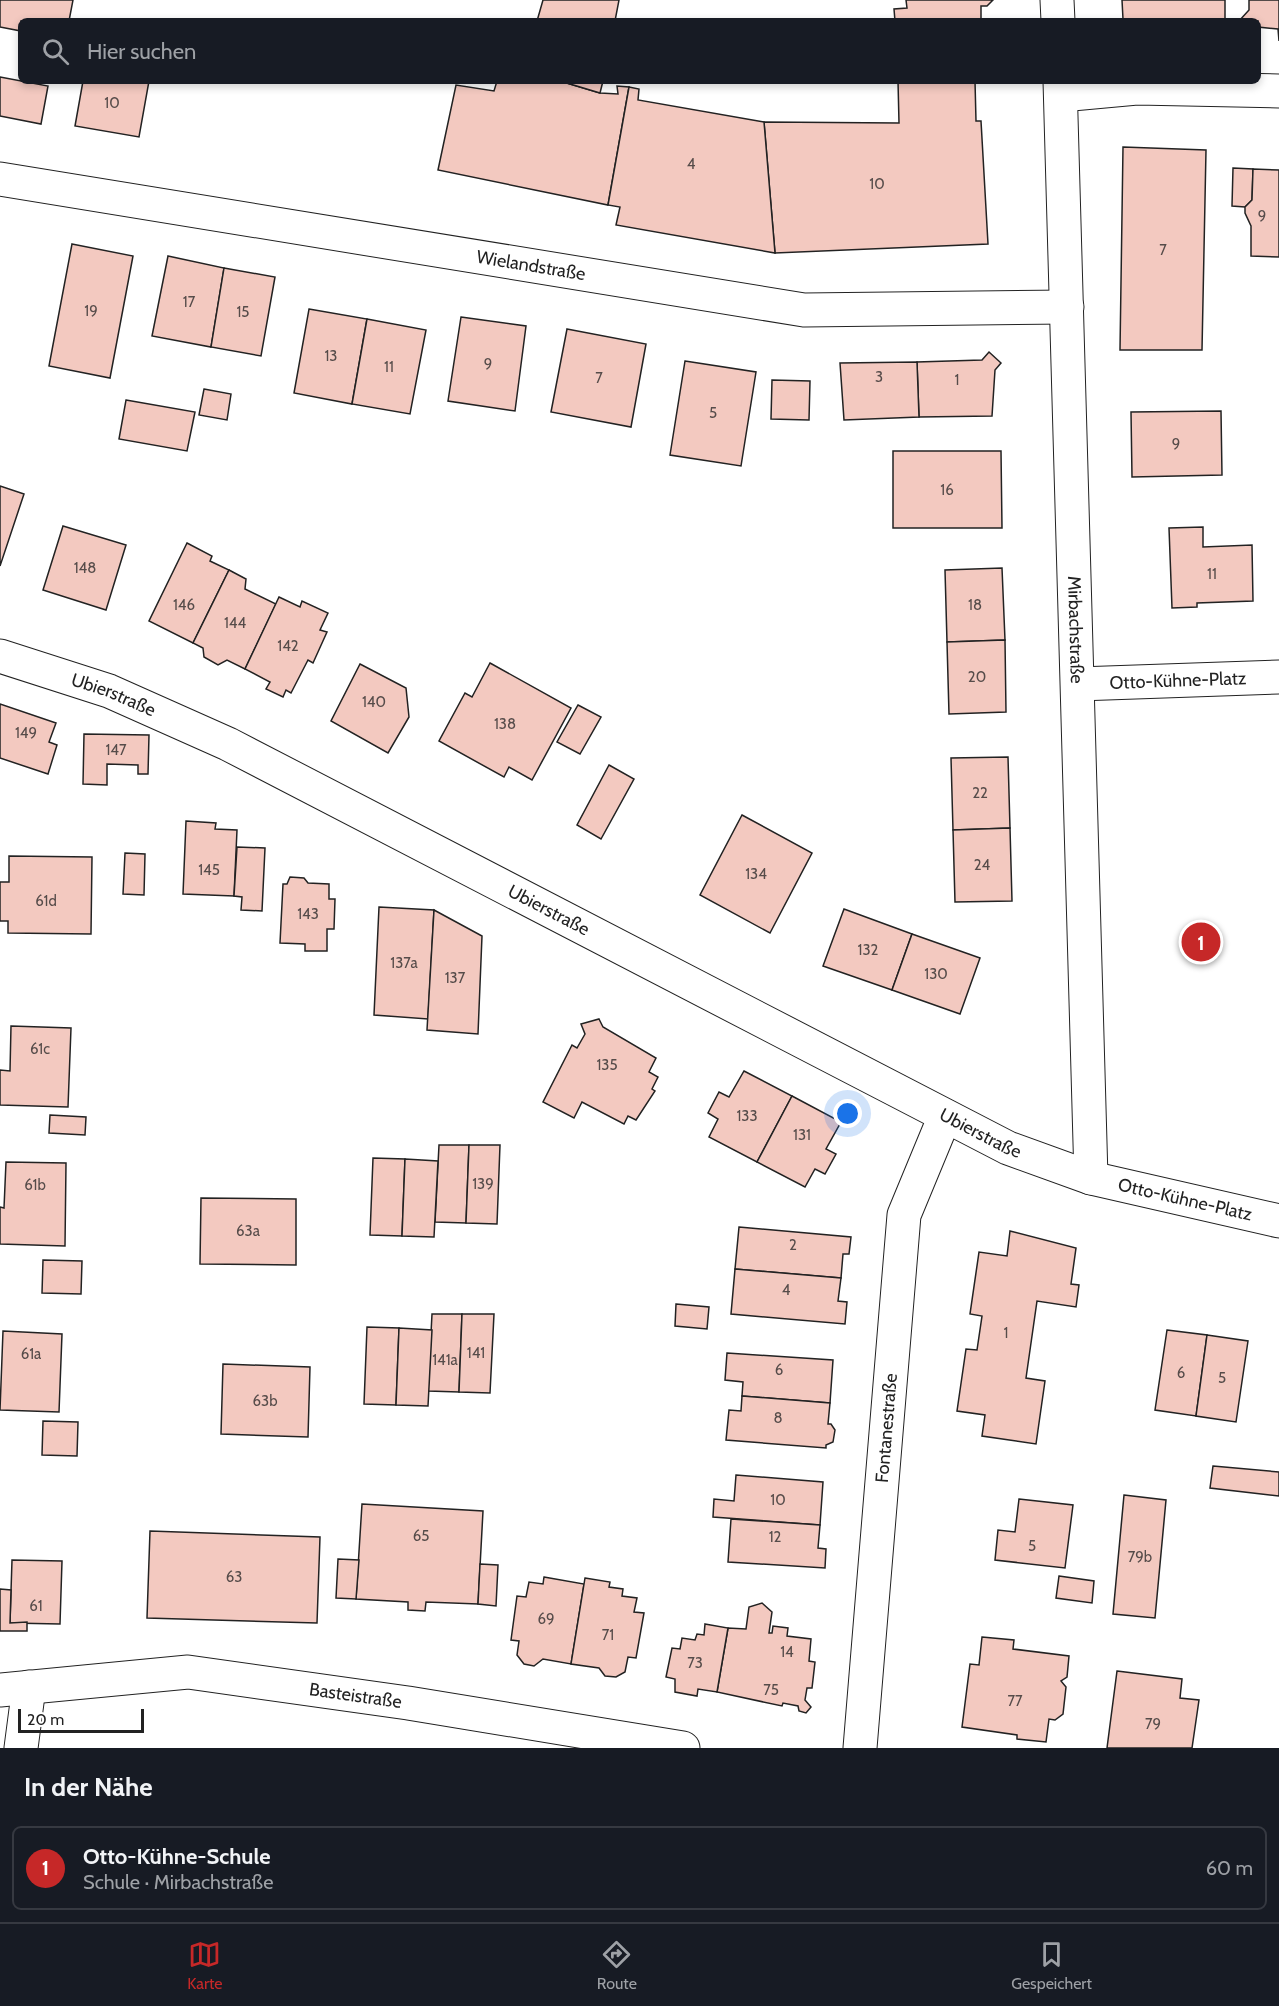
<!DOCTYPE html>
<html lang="de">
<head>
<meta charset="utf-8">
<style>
  body { margin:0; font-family:Cabin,sans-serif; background:#242831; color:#f1f3f6 }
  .scale { position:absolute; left:18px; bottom:15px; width:126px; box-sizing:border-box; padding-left:6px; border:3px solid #222; border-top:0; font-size:16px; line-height:21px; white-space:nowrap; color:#222; -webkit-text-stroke:4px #fff; paint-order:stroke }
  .you { position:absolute; left:848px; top:1114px; width:21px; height:21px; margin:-15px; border:4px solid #fff; border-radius:50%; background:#1a73e8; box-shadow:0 0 0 9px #1a73e833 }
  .badge { display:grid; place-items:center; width:39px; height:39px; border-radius:50%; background:#c62828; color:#fff; font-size:20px; font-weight:700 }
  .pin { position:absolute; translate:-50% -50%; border:3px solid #fff; box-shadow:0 2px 6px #0006 }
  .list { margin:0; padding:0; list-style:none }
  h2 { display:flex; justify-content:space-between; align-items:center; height:78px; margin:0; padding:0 24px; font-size:26px }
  h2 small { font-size:20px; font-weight:400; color:#9ea1a6 }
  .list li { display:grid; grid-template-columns:39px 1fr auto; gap:18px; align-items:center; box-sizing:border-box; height:84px; margin:0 12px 12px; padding:0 12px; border:2px solid #363941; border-radius:9px }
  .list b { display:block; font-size:22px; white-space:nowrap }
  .list p { margin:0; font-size:20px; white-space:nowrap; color:#9ea1a6 }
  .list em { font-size:20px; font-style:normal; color:#9ea1a6 }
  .icon { flex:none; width:33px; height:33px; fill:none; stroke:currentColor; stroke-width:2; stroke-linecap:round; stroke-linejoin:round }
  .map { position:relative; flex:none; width:1279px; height:1748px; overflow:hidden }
  .search { position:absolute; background:#171b24; box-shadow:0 3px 9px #0003; left:18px; right:18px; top:18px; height:66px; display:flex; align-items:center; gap:15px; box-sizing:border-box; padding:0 21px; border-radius:9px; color:#9ea1a6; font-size:22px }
  .sheet { height:174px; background:#171b24 }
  nav { display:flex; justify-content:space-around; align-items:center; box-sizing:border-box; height:84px; border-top:2px solid #363941; background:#171b24; font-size:16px; color:#9ea1a6 }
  nav a { display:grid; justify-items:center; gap:3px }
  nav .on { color:#c62828 }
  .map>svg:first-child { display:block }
  .building { fill:#f3c9c0; stroke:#222; stroke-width:1.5 }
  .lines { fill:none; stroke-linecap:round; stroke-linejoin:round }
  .minor-casing { stroke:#222; stroke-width:35 }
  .secondary-casing { stroke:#222; stroke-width:35 }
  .minor { stroke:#fff; stroke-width:33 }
  .secondary { stroke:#fff; stroke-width:33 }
  .labels { text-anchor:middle; stroke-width:4.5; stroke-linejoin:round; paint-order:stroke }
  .number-label { font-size:15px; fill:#564c4a }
  .street-label { font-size:18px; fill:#222; stroke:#fff }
</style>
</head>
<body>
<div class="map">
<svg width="1279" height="1748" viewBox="0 0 1279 1748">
  <rect width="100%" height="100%" fill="#fff"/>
  <!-- building -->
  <g class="building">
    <polygon points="0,0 73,0 69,21 21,21 21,31 0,27"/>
    <polygon points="543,0 619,0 615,21 537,21"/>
    <polygon points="906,0 993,0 987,6 981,6 981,21 895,21 894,9 907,8"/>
    <polygon points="1122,0 1225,0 1225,19 1123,19"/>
    <polygon points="1249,0 1279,0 1279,41 1278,29 1258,27 1258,21 1239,21 1249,10"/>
    <polygon points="0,77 48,86 41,124 0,116"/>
    <polygon points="83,81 149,81 139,137 75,126"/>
    <polygon points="497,81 560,81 600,93 618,94 617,86 629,87 608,205 438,170 456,85 494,91"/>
    <polygon points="560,81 603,81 600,93"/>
    <polygon points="898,81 975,81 976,121 981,121 988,244 775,253 764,122 899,123"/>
    <polygon points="629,87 639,89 638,100 764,122 775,253 616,225 620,207 608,205"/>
    <polygon points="1123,147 1206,150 1202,350 1120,350"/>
    <polygon points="1233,168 1253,169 1252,200 1245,207 1232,206"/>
    <polygon points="1253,169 1279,170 1279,257 1251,256 1251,226 1245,213 1245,207 1252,200"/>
    <polygon points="72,244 133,256 110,378 49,366"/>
    <polygon points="168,256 224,268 211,347 152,336"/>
    <polygon points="224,268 275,277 261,356 211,347"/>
    <polygon points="309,309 367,319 352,404 294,393"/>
    <polygon points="461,317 526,326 515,411 448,401"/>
    <polygon points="367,319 426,330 410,414 352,404"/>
    <polygon points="567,329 646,344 631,427 551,412"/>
    <polygon points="989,352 1001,363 995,370 992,416 919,417 917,362 982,360"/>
    <polygon points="685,361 756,372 741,466 670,455"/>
    <polygon points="917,362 919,417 844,420 840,363"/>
    <polygon points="772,380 810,381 809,420 771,419"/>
    <polygon points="204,389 231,394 227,420 199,415"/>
    <polygon points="126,400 195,412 187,451 119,439"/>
    <polygon points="1221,411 1222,475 1132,477 1131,412"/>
    <polygon points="893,451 1001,451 1002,528 893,528"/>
    <polygon points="0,486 24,494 0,566"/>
    <polygon points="63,526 126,545 106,610 43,590"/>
    <polygon points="1203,527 1203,547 1252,545 1253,601 1197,603 1197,607 1172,608 1169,528"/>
    <polygon points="187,543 212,556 210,561 229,570 193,643 149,621"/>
    <polygon points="1002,568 1005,640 947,642 945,570"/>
    <polygon points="229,570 246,579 245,589 276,604 245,669 227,660 218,665 204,657 203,648 193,643"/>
    <polygon points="279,597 300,607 302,601 328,613 320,630 327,632 313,663 308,660 291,693 286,690 283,697 266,689 270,682 245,669"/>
    <polygon points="1005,640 1006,712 949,714 947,642"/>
    <polygon points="490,663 571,708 532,780 509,767 504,777 439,741 465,693 472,697"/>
    <polygon points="360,664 406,688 409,717 388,753 331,721"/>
    <polygon points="0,704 56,723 49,742 57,745 48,774 0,758"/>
    <polygon points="578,705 601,717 580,754 557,742"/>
    <polygon points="84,734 149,735 148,774 138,774 138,765 107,764 107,785 83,784"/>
    <polygon points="1008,757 1010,828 953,830 951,758"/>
    <polygon points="609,765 634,779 601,839 577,825"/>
    <polygon points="742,815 812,853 770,933 700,895"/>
    <polygon points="186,821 216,823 215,829 237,830 234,896 183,894"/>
    <polygon points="1010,828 1012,901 955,902 953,830"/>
    <polygon points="237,847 265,848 262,911 241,910 242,897 234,896"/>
    <polygon points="125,853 145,854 144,895 123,894"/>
    <polygon points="9,856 92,857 91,934 8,933 8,921 0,921 0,882 9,882"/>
    <polygon points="290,877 304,878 308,883 329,884 329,899 335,899 334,929 327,929 327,951 305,951 305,944 280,943 283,884 287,884"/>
    <polygon points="379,907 434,910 428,1019 374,1015"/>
    <polygon points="844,909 912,934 892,990 823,966"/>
    <polygon points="434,910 482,936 478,1034 427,1030"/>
    <polygon points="912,934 980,958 960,1014 892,990"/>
    <polygon points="599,1019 603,1027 656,1058 649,1072 658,1077 652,1089 655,1091 636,1120 628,1116 624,1124 582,1102 574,1118 543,1102 572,1045 577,1048 585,1034 581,1024"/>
    <polygon points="11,1026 71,1028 68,1107 0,1105 0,1070 10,1071"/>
    <polygon points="744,1071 792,1096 757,1162 709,1137 718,1119 708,1113 719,1092 729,1097"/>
    <polygon points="792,1096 841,1122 826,1149 836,1154 825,1174 815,1169 805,1187 757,1162"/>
    <polygon points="50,1115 86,1117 85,1135 49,1133"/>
    <polygon points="439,1145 469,1145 466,1223 435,1222"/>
    <polygon points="469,1145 500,1145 497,1224 466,1223"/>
    <polygon points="373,1158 405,1159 402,1236 370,1235"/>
    <polygon points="405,1159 438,1161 434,1237 402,1236"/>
    <polygon points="6,1162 66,1163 65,1246 0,1244 0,1207 4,1208"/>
    <polygon points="201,1198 296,1199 296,1265 200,1264"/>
    <polygon points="739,1227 851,1237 849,1254 843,1254 841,1278 735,1269"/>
    <polygon points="1010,1231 1076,1248 1071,1284 1079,1285 1076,1307 1037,1301 1026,1378 1045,1381 1036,1444 982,1436 985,1415 957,1411 966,1349 977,1350 982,1316 970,1314 979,1252 1007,1256"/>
    <polygon points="43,1260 82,1261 81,1294 42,1293"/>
    <polygon points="735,1269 841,1278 838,1301 847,1302 845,1324 731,1314"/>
    <polygon points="676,1304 709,1307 707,1329 675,1326"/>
    <polygon points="432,1314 462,1314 459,1392 428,1391"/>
    <polygon points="462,1314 494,1314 490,1393 459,1392"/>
    <polygon points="367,1327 399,1328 396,1405 364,1404"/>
    <polygon points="399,1328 432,1330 428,1406 396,1405"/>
    <polygon points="1167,1330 1207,1335 1196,1416 1155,1410"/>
    <polygon points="3,1331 62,1334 59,1412 0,1410"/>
    <polygon points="1207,1335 1248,1341 1236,1422 1196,1416"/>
    <polygon points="727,1353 833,1360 830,1403 742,1396 743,1382 725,1380"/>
    <polygon points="223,1364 310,1367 308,1437 221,1434"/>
    <polygon points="742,1396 830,1403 828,1424 831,1424 835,1430 833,1442 826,1445 826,1448 726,1440 729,1410 741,1411"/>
    <polygon points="43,1421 78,1422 77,1456 42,1455"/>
    <polygon points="1213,1466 1279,1472 1279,1496 1210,1488"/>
    <polygon points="736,1475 823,1482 820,1525 713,1517 714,1499 734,1501"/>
    <polygon points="1124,1495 1166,1500 1155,1618 1113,1614"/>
    <polygon points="1019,1499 1073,1505 1065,1568 995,1560 998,1530 1015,1532"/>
    <polygon points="362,1504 483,1511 478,1604 426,1602 425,1611 408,1610 408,1602 356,1599"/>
    <polygon points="731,1519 820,1525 818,1548 826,1549 825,1568 728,1562"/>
    <polygon points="150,1531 320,1537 317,1623 147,1618"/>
    <polygon points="338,1559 359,1560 356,1599 336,1598"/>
    <polygon points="12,1560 62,1561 60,1624 10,1623"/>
    <polygon points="480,1564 498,1565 496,1606 478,1604"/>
    <polygon points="1059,1576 1094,1581 1092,1603 1056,1598"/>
    <polygon points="544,1577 584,1584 571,1664 543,1659 534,1666 524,1664 517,1655 519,1641 511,1640 517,1596 526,1597 529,1582 543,1584"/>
    <polygon points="585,1578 610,1582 609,1587 623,1589 622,1596 637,1598 634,1612 644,1613 636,1658 628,1657 625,1672 616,1677 605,1676 599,1668 571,1664"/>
    <polygon points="0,1589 11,1590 10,1623 27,1622 27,1631 0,1631"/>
    <polygon points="762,1603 772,1612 769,1633 772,1633 773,1626 788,1628 787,1636 811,1639 809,1661 815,1662 812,1688 807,1688 805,1700 811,1707 806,1713 799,1711 798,1706 783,1703 782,1706 717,1692 728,1628 746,1629 749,1607"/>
    <polygon points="705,1624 728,1628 717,1692 698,1689 697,1696 675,1692 675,1679 666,1677 672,1648 680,1649 682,1638 695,1640 697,1634 704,1635"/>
    <polygon points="982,1637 1014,1640 1013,1649 1069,1656 1067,1677 1061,1681 1066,1687 1063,1714 1055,1720 1049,1719 1046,1742 1017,1739 1017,1735 962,1727 970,1664 979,1665"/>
    <polygon points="1117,1671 1182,1679 1180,1698 1199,1700 1192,1748 1107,1748"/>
  </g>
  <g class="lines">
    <defs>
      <g id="minor">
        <polyline points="1057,0 1058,21"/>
        <path id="s1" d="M 1060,81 L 1091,1178"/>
        <polyline points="1061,95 1137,88 1279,91"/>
        <path id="s2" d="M 0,179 L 804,310 L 1067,307"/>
        <path id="s3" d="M 1078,684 L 1279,677"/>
        <path id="s4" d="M 0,1690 L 188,1672 L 408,1703 L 683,1748"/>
        <polyline points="21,1748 29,1687"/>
        <path id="s5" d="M 860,1748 L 904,1215 L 945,1116"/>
      </g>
      <g id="secondary">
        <path id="s6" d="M 0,656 L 109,691 L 228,744 L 1008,1148 L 1091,1178 L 1279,1221"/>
      </g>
    </defs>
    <!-- minor casing -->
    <use href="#minor" class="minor-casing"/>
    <!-- secondary casing -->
    <use href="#secondary" class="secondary-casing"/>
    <!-- minor -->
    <use href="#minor" class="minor"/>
    <!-- secondary -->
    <use href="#secondary" class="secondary"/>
  </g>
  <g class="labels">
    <!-- number labels -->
    <g class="number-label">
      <text x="112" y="108">10</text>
      <text x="691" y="169">4</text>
      <text x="877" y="189">10</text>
      <text x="1262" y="221">9</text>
      <text x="1163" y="255">7</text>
      <text x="189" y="307">17</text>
      <text x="91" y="316">19</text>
      <text x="243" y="317">15</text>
      <text x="331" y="361">13</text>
      <text x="488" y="369">9</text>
      <text x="389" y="372">11</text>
      <text x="879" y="382">3</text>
      <text x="599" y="383">7</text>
      <text x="957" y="385">1</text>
      <text x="713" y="418">5</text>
      <text x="1176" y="449">9</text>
      <text x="947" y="495">16</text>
      <text x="85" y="573">148</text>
      <text x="1212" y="579">11</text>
      <text x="184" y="610">146</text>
      <text x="975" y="610">18</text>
      <text x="235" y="628">144</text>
      <text x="288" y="651">142</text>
      <text x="977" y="682">20</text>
      <text x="374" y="707">140</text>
      <text x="505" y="729">138</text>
      <text x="26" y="738">149</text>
      <text x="116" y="755">147</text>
      <text x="980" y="798">22</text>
      <text x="982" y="870">24</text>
      <text x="209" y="875">145</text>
      <text x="756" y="879">134</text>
      <text x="46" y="906">61d</text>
      <text x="308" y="919">143</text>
      <text x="868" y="955">132</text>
      <text x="404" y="968">137a</text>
      <text x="936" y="979">130</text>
      <text x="455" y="983">137</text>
      <text x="40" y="1054">61c</text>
      <text x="607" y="1070">135</text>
      <text x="747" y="1121">133</text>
      <text x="802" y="1140">131</text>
      <text x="483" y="1189">139</text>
      <text x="35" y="1190">61b</text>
      <text x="248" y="1236">63a</text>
      <text x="793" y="1250">2</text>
      <text x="786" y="1295">4</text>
      <text x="1006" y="1338">1</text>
      <text x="476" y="1358">141</text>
      <text x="31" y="1359">61a</text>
      <text x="445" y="1365">141a</text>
      <text x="779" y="1375">6</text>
      <text x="1181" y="1378">6</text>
      <text x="1222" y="1383">5</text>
      <text x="265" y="1406">63b</text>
      <text x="778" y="1423">8</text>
      <text x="778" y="1505">10</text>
      <text x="421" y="1541">65</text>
      <text x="775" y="1542">12</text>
      <text x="1032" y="1551">5</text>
      <text x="1140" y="1562">79b</text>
      <text x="234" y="1582">63</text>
      <text x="36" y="1611">61</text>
      <text x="546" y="1624">69</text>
      <text x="608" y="1640">71</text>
      <text x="787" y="1657">14</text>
      <text x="695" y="1668">73</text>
      <text x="771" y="1695">75</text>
      <text x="1015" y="1706">77</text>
      <text x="1153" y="1729">79</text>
    </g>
    <!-- street labels -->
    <g class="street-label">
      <text dy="6" stroke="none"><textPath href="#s2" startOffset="538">Wielandstraße</textPath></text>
      <text dy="6" stroke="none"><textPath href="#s1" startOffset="549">Mirbachstraße</textPath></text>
      <text dy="6" stroke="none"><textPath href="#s3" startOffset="100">Otto-Kühne-Platz</textPath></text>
      <text dy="6" stroke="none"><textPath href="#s6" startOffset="120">Ubierstraße</textPath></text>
      <text dy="6" stroke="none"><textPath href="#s6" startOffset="606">Ubierstraße</textPath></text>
      <text dy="6" stroke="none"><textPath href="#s6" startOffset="1092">Ubierstraße</textPath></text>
      <text dy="6" stroke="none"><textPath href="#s6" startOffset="1308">Otto-Kühne-Platz</textPath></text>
      <text dy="6" stroke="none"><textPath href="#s5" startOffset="321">Fontanestraße</textPath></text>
      <text dy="6" stroke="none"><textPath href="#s4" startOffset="358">Basteistraße</textPath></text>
    </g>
  </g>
</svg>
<div class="scale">20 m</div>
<div class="you"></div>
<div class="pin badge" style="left:1201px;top:942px">1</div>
<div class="search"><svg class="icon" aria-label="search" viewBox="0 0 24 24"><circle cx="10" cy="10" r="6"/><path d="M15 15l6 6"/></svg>Hier suchen</div>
</div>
<section class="sheet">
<h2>In der Nähe<small></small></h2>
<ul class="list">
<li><span class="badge">1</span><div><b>Otto-Kühne-Schule</b><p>Schule · Mirbachstraße</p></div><em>60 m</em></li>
</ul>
</section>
<nav>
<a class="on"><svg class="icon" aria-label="map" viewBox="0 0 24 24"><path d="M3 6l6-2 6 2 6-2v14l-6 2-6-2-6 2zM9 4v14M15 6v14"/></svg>Karte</a>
<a><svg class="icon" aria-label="directions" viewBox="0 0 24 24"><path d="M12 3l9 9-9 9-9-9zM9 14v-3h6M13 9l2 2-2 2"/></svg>Route</a>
<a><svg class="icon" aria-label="saved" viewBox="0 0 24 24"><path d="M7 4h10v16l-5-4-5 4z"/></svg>Gespeichert</a>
</nav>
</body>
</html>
